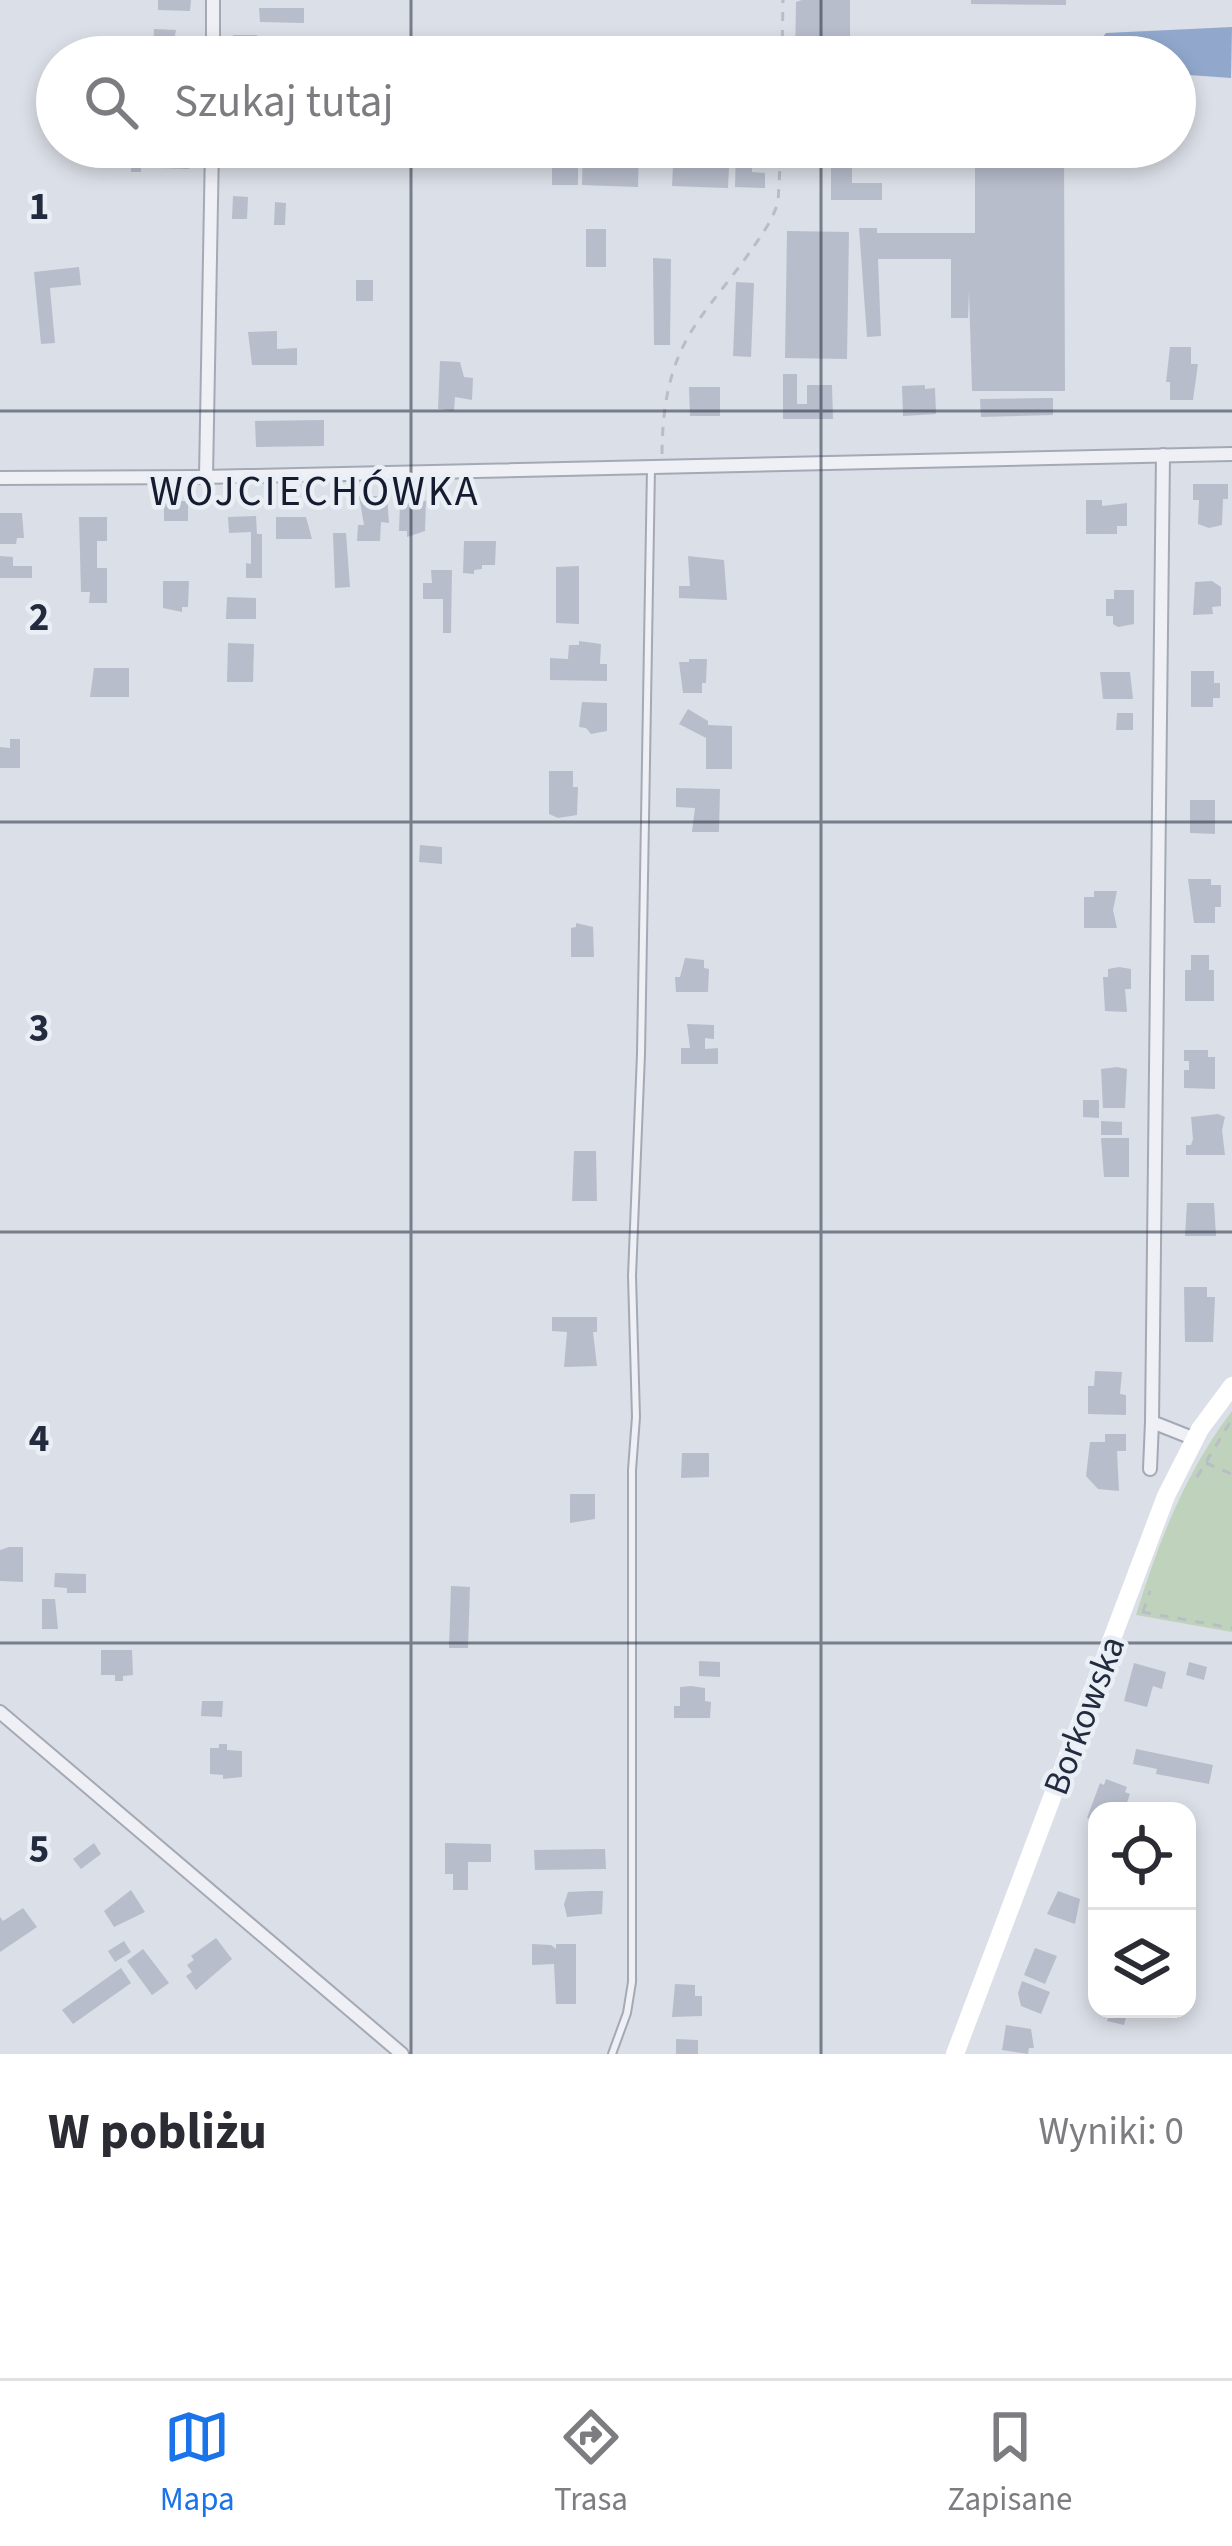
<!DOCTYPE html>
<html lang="pl">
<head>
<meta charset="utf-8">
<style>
  body { margin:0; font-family:"Source Sans 3",sans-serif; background:#f2f2f3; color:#2b2b33 }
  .controls { position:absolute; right:36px; bottom:36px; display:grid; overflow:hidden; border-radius:24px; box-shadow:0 6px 18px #0003 }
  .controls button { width:108px; height:108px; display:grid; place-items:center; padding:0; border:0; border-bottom:3px solid #e1e1e2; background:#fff; color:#2b2b33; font:60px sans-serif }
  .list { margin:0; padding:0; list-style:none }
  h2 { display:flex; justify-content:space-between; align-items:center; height:156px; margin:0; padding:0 48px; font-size:51px }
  h2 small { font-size:39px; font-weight:400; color:#7c7c81 }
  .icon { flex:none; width:66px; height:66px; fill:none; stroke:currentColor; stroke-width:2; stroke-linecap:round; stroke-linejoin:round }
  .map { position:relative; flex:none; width:1232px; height:2054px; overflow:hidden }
  .search { position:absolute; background:#fff; box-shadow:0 6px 18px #0003; left:36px; right:36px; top:36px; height:132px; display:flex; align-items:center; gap:30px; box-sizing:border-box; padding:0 42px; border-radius:66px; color:#7c7c81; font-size:45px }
  .sheet { height:324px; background:#fff }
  nav { display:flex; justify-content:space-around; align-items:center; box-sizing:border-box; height:168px; border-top:3px solid #e1e1e2; background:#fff; font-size:33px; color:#7c7c81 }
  nav a { display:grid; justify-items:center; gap:6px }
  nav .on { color:#1a73e8 }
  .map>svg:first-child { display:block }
  .green { fill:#bfd2bb }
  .water { fill:#91a8cc }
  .building { fill:#b8bdcb }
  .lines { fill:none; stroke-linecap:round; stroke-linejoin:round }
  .lane-casing { stroke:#a4a9b5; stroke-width:10 }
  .street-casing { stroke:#a4a9b5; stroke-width:16 }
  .path { stroke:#b9bdc6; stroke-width:3; stroke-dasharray:9 9; stroke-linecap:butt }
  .lane { stroke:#eef0f5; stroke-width:6 }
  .street { stroke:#eef0f5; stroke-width:12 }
  .secondary { stroke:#fff; stroke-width:18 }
  .grid { fill:none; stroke:#232b3f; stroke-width:3; stroke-opacity:0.55 }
  .labels { text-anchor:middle; stroke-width:9; stroke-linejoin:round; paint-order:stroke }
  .street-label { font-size:36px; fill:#232b3f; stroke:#eaeef5 }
  .quarter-label { font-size:42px; letter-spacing:3px; fill:#161c2f; stroke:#eaeef5 }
  .grid-label { font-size:39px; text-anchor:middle; font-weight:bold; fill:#232b3f; stroke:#eaeef5; stroke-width:9; stroke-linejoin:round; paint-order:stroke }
</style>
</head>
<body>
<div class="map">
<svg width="1232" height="2054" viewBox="0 0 1232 2054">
  <rect width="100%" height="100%" fill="#dbdfe7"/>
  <!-- green -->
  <path class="green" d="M 1232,1411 L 1232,1632 L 1136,1615 C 1158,1543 1186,1471 1232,1411 Z"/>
  <!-- water -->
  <polygon class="water" points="1232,27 1231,78 1175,74 1175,57 1101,57 1101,39 1106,33"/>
  <!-- building -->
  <g class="building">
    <polygon points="158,0 191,0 190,11 158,10"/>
    <polygon points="802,0 850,0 850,57 795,57 796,2"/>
    <polygon points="971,0 1066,0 1066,5 971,4"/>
    <polygon points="259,8 304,8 304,23 260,22"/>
    <polygon points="154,29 176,30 173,45 190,45 190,57 153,57"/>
    <polygon points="233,35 257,35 257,57 232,57"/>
    <rect x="131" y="147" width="10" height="25"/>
    <polygon points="163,147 189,147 189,169 163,168"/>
    <rect x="552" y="147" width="26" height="38"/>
    <polygon points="583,147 639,147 638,187 582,185"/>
    <polygon points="674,147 730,147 728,188 672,186"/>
    <polygon points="736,147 752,147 752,172 765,173 765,188 735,187"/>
    <polygon points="838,147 852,147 852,183 882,183 882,200 831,200 831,151 838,151"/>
    <polygon points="975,149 1064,149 1065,391 972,391 969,292 968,318 951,318 951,259 878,259 881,336 867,337 859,228 877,228 877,233 975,233"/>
    <polygon points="233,196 248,197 247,219 232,219"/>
    <polygon points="275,202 286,203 285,225 274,225"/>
    <rect x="586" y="229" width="20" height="38"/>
    <polygon points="787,231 849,232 847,359 785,358"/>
    <polygon points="653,258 671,259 670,345 654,345"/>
    <polygon points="79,267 81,285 50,288 55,343 41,344 34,272"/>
    <rect x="356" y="280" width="17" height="21"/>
    <polygon points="736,282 754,283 751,357 733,356"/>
    <polygon points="277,331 277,349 297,348 297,365 252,365 248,332"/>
    <polygon points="1170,347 1191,347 1191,364 1198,364 1193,400 1170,400 1170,382 1166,382"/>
    <polygon points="440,361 460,362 464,377 473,378 472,400 455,397 454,411 438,409"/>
    <polygon points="783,374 797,374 797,404 807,404 807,385 832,385 833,419 783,419"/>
    <polygon points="925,385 925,389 935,388 936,414 903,416 902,386"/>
    <polygon points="689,387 720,387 720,416 690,416"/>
    <polygon points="1053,398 1053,415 981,417 980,399"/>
    <polygon points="324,420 324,446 256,447 255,421"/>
    <polygon points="1193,484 1228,484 1228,499 1223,499 1222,525 1209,528 1198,524 1199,500 1193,500"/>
    <polygon points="359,496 387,496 389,523 381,522 380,541 357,541 358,525 364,525"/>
    <polygon points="412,500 426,501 425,531 407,537 407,531 399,531 400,503"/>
    <polygon points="1086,500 1102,500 1102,506 1127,503 1127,526 1117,526 1117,534 1086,534"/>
    <rect x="164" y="501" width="24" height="20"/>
    <polygon points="0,513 22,513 24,538 17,538 16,544 0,544"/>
    <polygon points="256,516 257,534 262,534 262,578 246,578 246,563 251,564 251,532 229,533 228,517"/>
    <polygon points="79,517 107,517 107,541 97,541 97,568 107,568 107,603 89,603 90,592 81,592"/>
    <polygon points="276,517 306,517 312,539 276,539"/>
    <polygon points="333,533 346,533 350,587 335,588"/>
    <polygon points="464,541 496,541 495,565 482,565 482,569 474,570 474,574 463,573"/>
    <polygon points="0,556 13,557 13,566 32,566 32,578 0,578"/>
    <polygon points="688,556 724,560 727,600 679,598 679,586 690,586"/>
    <polygon points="579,566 579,624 556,623 556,567"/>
    <polygon points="431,570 452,570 451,633 443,633 443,599 423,599 423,583 432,583"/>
    <polygon points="163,581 189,581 188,607 182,607 182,612 163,608"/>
    <polygon points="1212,581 1221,587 1221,606 1212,607 1213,614 1193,615 1195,582"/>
    <polygon points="1114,590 1134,590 1134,624 1118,627 1113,624 1113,616 1106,616 1106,599 1114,599"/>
    <polygon points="227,597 256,598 256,619 226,619"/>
    <polygon points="579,641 601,644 600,664 607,664 607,681 550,680 550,658 568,659 569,645 579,645"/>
    <polygon points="228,643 254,644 253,682 227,682"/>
    <polygon points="689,659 707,659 706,683 702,683 702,693 683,693 679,662 689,662"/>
    <polygon points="94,668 129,668 129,697 90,697"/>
    <polygon points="1191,671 1214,671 1214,683 1220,683 1220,698 1213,698 1213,707 1191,707"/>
    <polygon points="1100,672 1130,672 1133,699 1103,699"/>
    <polygon points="582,702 607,703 607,731 591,734 586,728 579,727"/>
    <polygon points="688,709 708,721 708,725 732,726 732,769 706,769 706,738 679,724"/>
    <polygon points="1117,713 1133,713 1133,730 1116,730"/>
    <polygon points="10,739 20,739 20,768 0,768 0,747 10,748"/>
    <polygon points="549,771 573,771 573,787 578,787 577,815 558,818 549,814"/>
    <polygon points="676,788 720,789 719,832 692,832 695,808 676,807"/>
    <polygon points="1190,800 1215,800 1215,834 1190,833"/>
    <polygon points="420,845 442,847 442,864 419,862"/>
    <polygon points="1188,879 1211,879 1211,885 1221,885 1221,907 1215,907 1215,923 1194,923"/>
    <polygon points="1094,891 1117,891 1113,910 1117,928 1084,928 1084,897 1094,897"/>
    <polygon points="576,923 593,927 594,957 571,957 571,928 576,927"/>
    <polygon points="1191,955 1209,955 1209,970 1214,970 1214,1001 1185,1001 1185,970 1191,970"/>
    <polygon points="685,958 704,960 704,968 709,969 708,992 676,992 675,977 680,977"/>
    <polygon points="1119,967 1131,969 1131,989 1125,989 1127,1012 1105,1011 1103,977 1108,977 1108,969"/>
    <polygon points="687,1024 714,1025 714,1039 705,1038 705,1049 718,1048 718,1064 681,1064 681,1048 690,1048"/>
    <polygon points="1184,1050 1208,1050 1208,1057 1215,1057 1215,1089 1184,1088 1184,1070 1189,1070 1189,1061 1184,1061"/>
    <polygon points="1117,1067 1127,1069 1125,1108 1103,1108 1101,1069"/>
    <polygon points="1083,1100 1099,1100 1099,1118 1083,1117"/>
    <polygon points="1218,1114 1225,1117 1222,1130 1225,1155 1186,1155 1186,1145 1191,1145 1193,1139 1191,1117"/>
    <polygon points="1101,1121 1122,1122 1122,1135 1101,1135"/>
    <polygon points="1101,1138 1129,1138 1129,1177 1104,1177"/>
    <polygon points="574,1151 596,1151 597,1201 572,1201"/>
    <polygon points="1187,1203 1214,1203 1216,1236 1185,1236"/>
    <polygon points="1184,1287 1207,1287 1207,1297 1215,1297 1213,1342 1185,1342"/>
    <polygon points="552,1317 597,1317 597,1332 593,1332 597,1366 564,1367 567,1332 552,1331"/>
    <polygon points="1095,1371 1122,1372 1120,1394 1126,1395 1126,1415 1088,1414 1088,1386 1094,1386"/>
    <polygon points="1105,1434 1126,1434 1126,1451 1117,1451 1119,1491 1098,1489 1086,1476 1090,1442 1105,1442"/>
    <polygon points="682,1453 709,1453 709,1477 681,1478"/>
    <polygon points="570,1494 595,1494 595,1519 570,1523"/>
    <polygon points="9,1547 23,1547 23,1582 0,1581 0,1550"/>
    <polygon points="55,1573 86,1574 86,1593 67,1593 67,1588 54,1587"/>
    <polygon points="451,1586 470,1587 468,1648 449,1648"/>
    <polygon points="42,1599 55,1599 58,1629 42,1629"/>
    <polygon points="101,1650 132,1650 133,1675 123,1676 123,1681 115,1681 115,1675 101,1675"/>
    <polygon points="699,1661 720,1662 720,1677 699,1676"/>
    <polygon points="1189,1662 1207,1667 1204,1680 1186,1675"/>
    <polygon points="1134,1663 1166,1672 1162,1689 1153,1686 1147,1707 1124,1701"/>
    <polygon points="691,1686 705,1688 705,1701 711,1702 710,1718 674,1718 674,1706 680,1706 680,1687"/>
    <polygon points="202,1701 223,1701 222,1717 201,1716"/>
    <polygon points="219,1744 227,1744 227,1750 242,1751 242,1777 223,1779 223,1775 210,1774 210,1748 219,1748"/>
    <polygon points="1136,1749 1213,1765 1209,1784 1156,1774 1157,1769 1133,1764"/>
    <polygon points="1106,1779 1127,1787 1125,1792 1130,1794 1124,1811 1097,1811 1097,1828 1088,1825 1090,1819 1087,1818 1100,1783 1104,1785"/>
    <polygon points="94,1843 101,1854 81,1869 73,1859"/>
    <polygon points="445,1843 491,1844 491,1862 468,1862 468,1890 453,1890 453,1874 445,1874"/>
    <polygon points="605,1849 606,1869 535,1870 534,1850"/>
    <polygon points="131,1890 145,1912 114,1927 104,1911"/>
    <polygon points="591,1891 603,1891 602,1914 567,1917 564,1904 568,1892"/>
    <polygon points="1058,1891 1080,1899 1075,1924 1047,1914"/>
    <polygon points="23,1908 37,1927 0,1952 0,1917 3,1921"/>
    <polygon points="216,1938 232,1959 196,1990 186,1976 192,1972 187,1965 194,1960 191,1956"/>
    <polygon points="124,1941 131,1952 115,1962 108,1951"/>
    <polygon points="532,1944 551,1945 556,1949 556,1944 576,1944 576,2004 556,2004 554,1964 532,1965"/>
    <polygon points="1035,1948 1057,1956 1045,1984 1024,1975"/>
    <polygon points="143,1949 169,1983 152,1995 127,1961"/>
    <polygon points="121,1968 131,1983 73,2024 62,2010"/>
    <polygon points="1022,1981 1050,1992 1041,2014 1021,2006 1018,1993"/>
    <polygon points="675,1984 695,1985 695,1996 702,1996 702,2016 672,2017"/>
    <polygon points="1110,2009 1128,2009 1124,2025 1107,2021"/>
    <polygon points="1006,2025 1031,2029 1034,2048 1029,2048 1028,2054 1002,2050"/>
    <polygon points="676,2039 698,2040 698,2054 676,2054"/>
  </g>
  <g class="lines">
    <defs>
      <polyline id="lane" points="612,2054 627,2013 632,1982 632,1470 636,1417 632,1276 641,1054 651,468"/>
      <g id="street">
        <polyline points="213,57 213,0"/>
        <polyline points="1163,455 1152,1422 1195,1439"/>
        <polyline points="206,477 212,147"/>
        <polyline points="0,478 204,477 1232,454"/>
        <polyline points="1150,1469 1152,1422"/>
        <polyline points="0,1712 402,2054"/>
      </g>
    </defs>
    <!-- lane casing -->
    <use href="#lane" class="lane-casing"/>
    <!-- street casing -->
    <use href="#street" class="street-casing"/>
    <!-- path -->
    <g class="path">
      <polyline points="782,57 783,0"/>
      <path d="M 662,454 C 663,327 713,316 771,220 L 778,203 L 781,147"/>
      <polyline points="1206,1463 1232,1474"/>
      <polyline points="1197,1477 1232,1419"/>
      <polyline points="1142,1612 1232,1628"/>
      <polyline points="1143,1612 1150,1591"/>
    </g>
    <!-- lane -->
    <use href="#lane" class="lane"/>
    <!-- street -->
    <use href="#street" class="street"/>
    <!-- secondary -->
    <polyline class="secondary" points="955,2054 1166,1496 1200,1429 1232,1386"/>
  </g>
  <!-- grid -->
  <path class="grid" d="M 411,0 L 411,57M 821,0 L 821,57M 411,147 L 411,2054M 821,147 L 821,2054M 0,411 L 1232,411M 0,822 L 1232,822M 0,1232 L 1232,1232M 0,1643 L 1232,1643"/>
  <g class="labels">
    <!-- street labels -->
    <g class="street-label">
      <text transform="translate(1083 1715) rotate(-69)" y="13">Borkowska</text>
    </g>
    <!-- quarter labels -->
    <g class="quarter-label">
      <text x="315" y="505">WOJCIECHÓWKA</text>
    </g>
  </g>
  <g class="grid-label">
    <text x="39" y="219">1</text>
    <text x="39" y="630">2</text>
    <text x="39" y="1041">3</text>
    <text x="39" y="1451">4</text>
    <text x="39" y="1862">5</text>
  </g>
</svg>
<div class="controls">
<button><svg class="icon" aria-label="locate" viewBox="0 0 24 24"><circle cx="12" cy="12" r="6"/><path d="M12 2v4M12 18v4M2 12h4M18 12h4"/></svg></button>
<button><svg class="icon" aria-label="layers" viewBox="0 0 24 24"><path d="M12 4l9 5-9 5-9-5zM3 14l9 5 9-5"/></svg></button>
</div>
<div class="search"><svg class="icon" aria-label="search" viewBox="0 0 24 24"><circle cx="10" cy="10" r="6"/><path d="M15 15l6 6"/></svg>Szukaj tutaj</div>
</div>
<section class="sheet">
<h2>W pobliżu<small>Wyniki: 0</small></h2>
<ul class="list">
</ul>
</section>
<nav>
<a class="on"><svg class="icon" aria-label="map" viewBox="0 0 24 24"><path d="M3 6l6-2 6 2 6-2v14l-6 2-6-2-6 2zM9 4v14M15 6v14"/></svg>Mapa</a>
<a><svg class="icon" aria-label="directions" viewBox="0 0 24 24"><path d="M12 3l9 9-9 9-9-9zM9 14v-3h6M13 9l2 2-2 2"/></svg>Trasa</a>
<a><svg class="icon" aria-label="saved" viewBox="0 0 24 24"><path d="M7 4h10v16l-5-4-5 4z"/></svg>Zapisane</a>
</nav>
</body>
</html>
